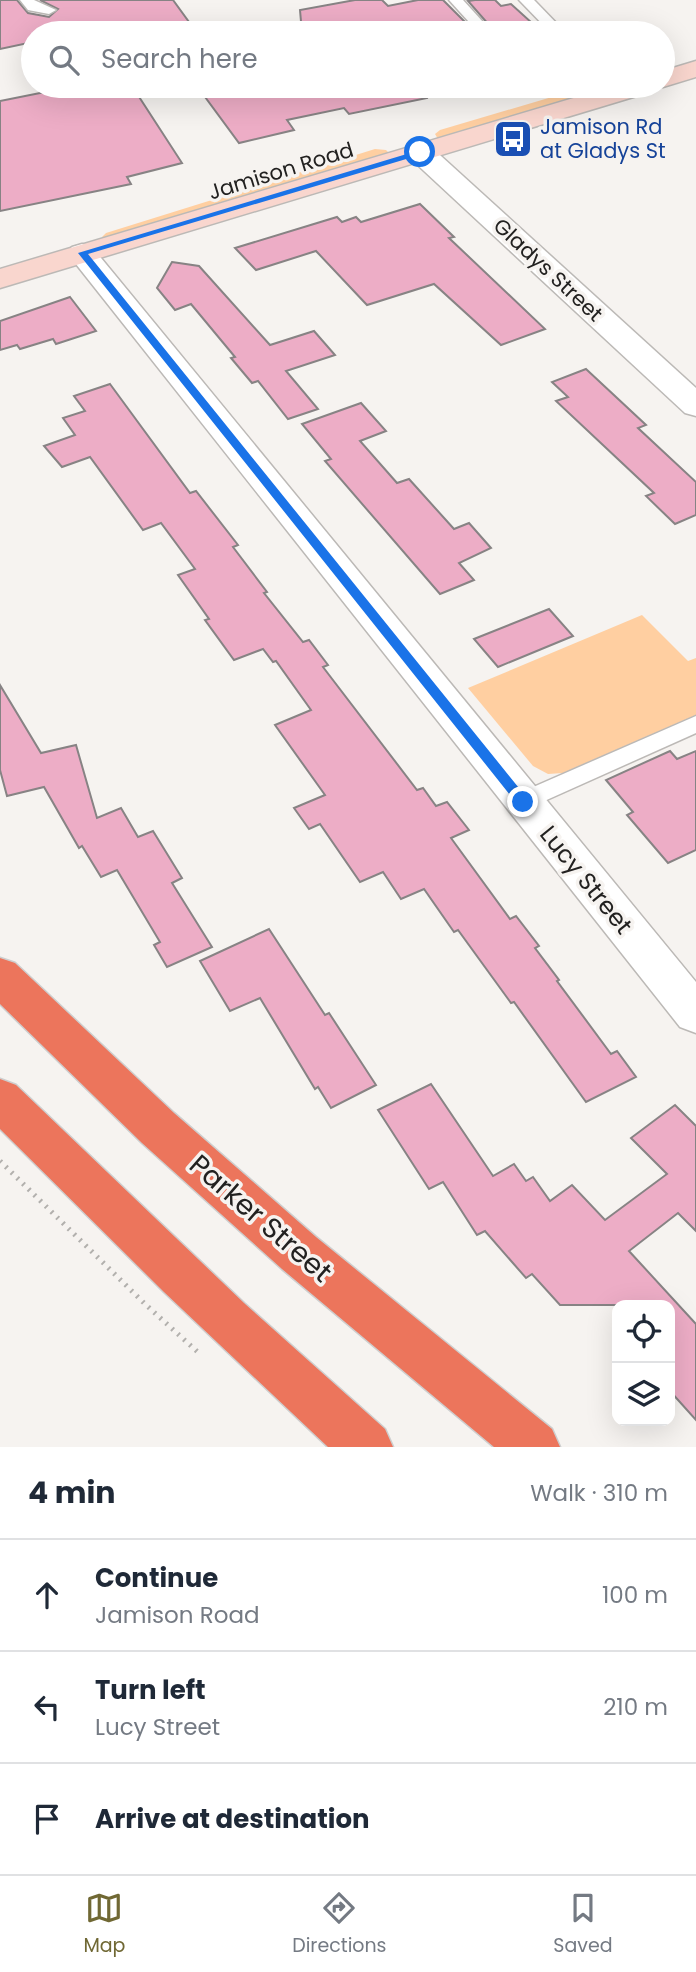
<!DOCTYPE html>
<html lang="en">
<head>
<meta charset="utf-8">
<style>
  body { margin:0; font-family:Poppins,sans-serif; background:#f2f2f3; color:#1f2937 }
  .controls { position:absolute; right:21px; bottom:21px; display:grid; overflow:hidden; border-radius:14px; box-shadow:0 7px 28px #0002 }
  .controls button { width:63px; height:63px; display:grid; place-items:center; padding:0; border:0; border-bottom:2px solid #e0e1e3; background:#fff; color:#1f2937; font:35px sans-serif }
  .stop { position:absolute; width:21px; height:21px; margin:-16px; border:5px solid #1a73e8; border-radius:50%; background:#fff }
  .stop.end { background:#1a73e8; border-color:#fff; box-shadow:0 2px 7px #0008 }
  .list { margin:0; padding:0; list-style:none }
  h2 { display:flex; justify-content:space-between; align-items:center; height:91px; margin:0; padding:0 28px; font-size:30px }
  h2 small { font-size:23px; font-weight:400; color:#747a83 }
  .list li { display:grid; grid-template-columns:46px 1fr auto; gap:21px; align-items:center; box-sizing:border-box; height:112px; padding:0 28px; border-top:2px solid #e0e1e3 }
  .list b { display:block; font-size:26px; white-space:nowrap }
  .list p { margin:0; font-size:23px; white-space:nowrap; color:#747a83 }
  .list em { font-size:23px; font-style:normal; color:#747a83 }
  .icon { flex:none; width:38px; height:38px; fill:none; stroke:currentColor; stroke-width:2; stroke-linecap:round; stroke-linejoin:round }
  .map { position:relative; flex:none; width:696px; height:1447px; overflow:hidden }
  .search { position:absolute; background:#fff; box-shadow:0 7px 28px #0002; left:21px; right:21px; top:21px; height:77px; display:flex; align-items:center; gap:18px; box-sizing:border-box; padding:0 24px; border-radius:38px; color:#747a83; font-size:26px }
  .sheet { height:427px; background:#fff }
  nav { display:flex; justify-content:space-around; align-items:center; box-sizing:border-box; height:98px; border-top:2px solid #e0e1e3; background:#fff; font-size:19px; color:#747a83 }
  nav a { display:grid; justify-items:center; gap:4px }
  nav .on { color:#706834 }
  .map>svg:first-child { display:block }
  .green { fill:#ffcfa1 }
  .building { fill:#edadc6; stroke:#878384; stroke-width:2 }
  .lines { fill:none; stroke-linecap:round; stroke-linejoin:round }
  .lane-casing { stroke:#bcb9b6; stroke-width:3 }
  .street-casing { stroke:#bcb9b6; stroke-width:3 }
  .secondary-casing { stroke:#bcb9b6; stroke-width:3 }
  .highway-casing { stroke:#cecece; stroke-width:3 }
  .path { stroke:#b2b0ad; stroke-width:5; stroke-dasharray:2 6; stroke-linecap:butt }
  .lane { fill:#fff; fill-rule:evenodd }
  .street { fill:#fff; fill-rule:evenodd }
  .secondary { fill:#f9d6ce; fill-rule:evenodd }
  .highway { fill:#ec755c; fill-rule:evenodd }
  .route { fill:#1a73e8 }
  .labels { text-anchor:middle; stroke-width:7; stroke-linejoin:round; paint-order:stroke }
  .far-transit-label { font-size:21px; fill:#164399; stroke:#f6f3f0; text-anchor:start }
  .far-street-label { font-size:21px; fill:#222120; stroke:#f6f3f0 }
  .street-label { font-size:24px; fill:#222120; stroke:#f6f3f0 }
  .near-street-label { font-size:28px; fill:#222120; stroke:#f6f3f0 }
</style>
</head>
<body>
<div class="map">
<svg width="696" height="1447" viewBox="0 0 696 1447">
  <rect width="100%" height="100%" fill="#f6f3f0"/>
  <!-- green -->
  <g class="green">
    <polygon points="589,86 631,86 448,140 438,139 435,134 440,130"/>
    <polygon points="375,149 386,150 390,154 104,240 102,237 106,233"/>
    <polygon points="642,615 688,661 696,658 696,715 563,773 548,774 533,766 468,688"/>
  </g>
  <!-- building -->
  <g class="building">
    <polygon points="0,0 17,0 28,13 49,17 58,9 40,0 173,0 197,33 33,33 33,42 0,49"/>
    <polygon points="355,0 382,0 388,6 418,0 443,0 476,33 302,33 300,10"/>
    <polygon points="475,0 495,0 501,6 511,4 543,33 496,33 468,1"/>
    <polygon points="75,86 132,86 182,163 127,177 131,184 0,211 0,101"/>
    <polygon points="197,86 259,86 266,95 310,86 425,86 427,98 349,114 344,108 287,120 294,130 239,143"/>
    <polygon points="420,204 454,237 449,238 545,329 501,345 434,284 367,305 316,251 256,270 235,248 337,217 342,222 356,217 361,222"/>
    <polygon points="172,262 199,266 270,345 314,331 335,355 286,371 318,409 288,419 258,381 252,383 231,358 235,357 191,304 175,310 157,288"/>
    <polygon points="70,297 96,331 56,344 53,339 20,349 17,345 0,350 0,321"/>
    <polygon points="586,369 646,425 638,428 696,482 696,515 675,524 646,496 654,493 556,401 568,397 552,382"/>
    <polygon points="110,384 190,493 196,491 238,545 233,547 267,592 264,593 303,642 309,640 328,665 323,667 417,790 423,788 436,806 447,802 469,830 451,838 510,919 516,916 539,946 535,948 559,980 557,981 611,1054 617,1051 636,1077 586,1102 514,1002 511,1003 458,930 454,932 424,889 401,899 383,872 360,882 320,824 309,829 294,808 325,795 275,725 311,710 276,661 273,662 263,649 234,660 205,620 209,619 178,575 195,569 161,523 143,530 90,457 62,467 44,446 75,435 63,418 85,411 74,396"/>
    <polygon points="361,403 386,431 360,441 397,483 409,479 454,529 469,523 491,548 459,563 474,580 440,594 325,461 331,459 302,424"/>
    <polygon points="549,609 573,636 498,667 474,639"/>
    <polygon points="0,685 41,753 76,745 97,818 121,808 138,837 153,831 182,878 172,883 212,947 167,967 154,945 160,942 117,870 101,877 82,846 79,848 44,787 7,796 0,770"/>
    <polygon points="670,751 677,759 696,751 696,850 668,863 627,815 633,812 606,780"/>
    <polygon points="269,929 325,1015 329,1013 376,1085 331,1108 318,1087 315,1089 260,998 230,1011 200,961"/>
    <polygon points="431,1084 493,1176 514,1164 526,1181 533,1177 550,1201 572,1185 605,1220 667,1174 631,1138 675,1105 696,1126 696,1231 678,1213 629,1251 696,1324 696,1420 670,1391 670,1305 560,1305 532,1274 526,1278 485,1231 477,1235 443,1182 429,1189 378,1110"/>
  </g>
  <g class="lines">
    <defs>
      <g id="lane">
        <polygon points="20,0 34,0 56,10 49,14 28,10"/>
        <polygon points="449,0 463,0 493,33 479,33"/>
        <polygon points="519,0 534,0 566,33 551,33"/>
        <polygon points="527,86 542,86 548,92 546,95 536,95"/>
        <polygon points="696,716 696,733 531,807 523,809 515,807 512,801 515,795"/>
      </g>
      <g id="street">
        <polygon points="420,144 430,146 696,388 696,416 685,413 410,158 406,152 410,146"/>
        <polygon points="82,244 92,247 696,982 696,1033 680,1027 72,259 67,253 72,247"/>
      </g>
      <g id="secondary">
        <polygon points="696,61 696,77 663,87 658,86 663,86 663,71"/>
        <polygon points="614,86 654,86 650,92 0,288 0,269"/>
      </g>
      <g id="highway">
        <polygon points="0,958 15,963 174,1113 316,1237 552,1429 560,1447 494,1447 282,1269 142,1143 0,1004"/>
        <polygon points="0,1079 16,1085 244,1303 385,1429 393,1447 328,1447 164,1292 0,1129"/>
      </g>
    </defs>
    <!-- lane casing -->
    <use href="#lane" class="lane-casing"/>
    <!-- street casing -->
    <use href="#street" class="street-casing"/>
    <!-- secondary casing -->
    <use href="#secondary" class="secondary-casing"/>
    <!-- highway casing -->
    <use href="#highway" class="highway-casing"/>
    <!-- path -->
    <polyline class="path" points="0,1161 145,1304 201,1355"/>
    <!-- lane -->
    <use href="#lane" class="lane"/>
    <!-- street -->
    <use href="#street" class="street"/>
    <!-- secondary -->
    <use href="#secondary" class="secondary"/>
    <!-- highway -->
    <use href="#highway" class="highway"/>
  </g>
  <!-- route -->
  <polygon class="route" points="420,150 423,154 88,254 527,798 528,802 523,806 518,805 78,253"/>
  <!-- icons -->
  <defs>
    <symbol id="bus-square" viewBox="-11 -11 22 22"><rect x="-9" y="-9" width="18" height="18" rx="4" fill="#1a4fb4" stroke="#f6f3f0"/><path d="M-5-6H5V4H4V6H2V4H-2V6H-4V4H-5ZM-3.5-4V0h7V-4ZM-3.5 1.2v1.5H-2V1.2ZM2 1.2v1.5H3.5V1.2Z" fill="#fff"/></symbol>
  </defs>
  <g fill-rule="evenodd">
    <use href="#bus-square" x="491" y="117" width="44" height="44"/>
  </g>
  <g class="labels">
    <!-- far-transit labels -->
    <g class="far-transit-label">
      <text x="540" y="134">Jamison Rd<tspan x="540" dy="24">at Gladys St</tspan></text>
    </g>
    <!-- far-street labels -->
    <g class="far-street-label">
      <text transform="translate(281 171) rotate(-17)" y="7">Jamison Road</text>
      <text transform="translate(548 270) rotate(43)" y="7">Gladys Street</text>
    </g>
    <!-- street labels -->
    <g class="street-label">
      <text transform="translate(586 880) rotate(51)" y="8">Lucy Street</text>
    </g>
    <!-- near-street labels -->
    <g class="near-street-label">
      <text transform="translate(261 1218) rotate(41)" y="10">Parker Street</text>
    </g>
  </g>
</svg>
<div class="controls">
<button><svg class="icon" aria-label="locate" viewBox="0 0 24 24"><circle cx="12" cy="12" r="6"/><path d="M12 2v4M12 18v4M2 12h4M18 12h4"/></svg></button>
<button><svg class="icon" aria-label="layers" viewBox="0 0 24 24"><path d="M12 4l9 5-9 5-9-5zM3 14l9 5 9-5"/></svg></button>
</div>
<div class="stop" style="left:420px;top:152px"></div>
<div class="stop end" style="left:523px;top:802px"></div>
<div class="search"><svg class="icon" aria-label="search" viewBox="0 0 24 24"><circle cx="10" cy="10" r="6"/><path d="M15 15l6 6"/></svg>Search here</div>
</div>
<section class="sheet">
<h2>4 min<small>Walk · 310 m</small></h2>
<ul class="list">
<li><svg class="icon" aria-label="ahead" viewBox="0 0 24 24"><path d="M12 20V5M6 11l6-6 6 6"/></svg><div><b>Continue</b><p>Jamison Road</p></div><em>100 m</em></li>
<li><svg class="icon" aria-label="left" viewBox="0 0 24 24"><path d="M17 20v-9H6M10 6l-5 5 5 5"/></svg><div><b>Turn left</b><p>Lucy Street</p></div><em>210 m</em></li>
<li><svg class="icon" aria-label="arrive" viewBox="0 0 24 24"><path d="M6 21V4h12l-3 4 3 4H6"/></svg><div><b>Arrive at destination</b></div></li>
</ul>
</section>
<nav>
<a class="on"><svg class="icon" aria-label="map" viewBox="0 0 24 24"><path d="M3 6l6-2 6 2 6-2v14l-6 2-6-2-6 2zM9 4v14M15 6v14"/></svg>Map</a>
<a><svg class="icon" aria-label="directions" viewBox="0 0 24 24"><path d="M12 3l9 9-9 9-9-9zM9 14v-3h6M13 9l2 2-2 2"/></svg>Directions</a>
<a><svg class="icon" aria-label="saved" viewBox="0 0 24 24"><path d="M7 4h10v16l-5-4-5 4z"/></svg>Saved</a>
</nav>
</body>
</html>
